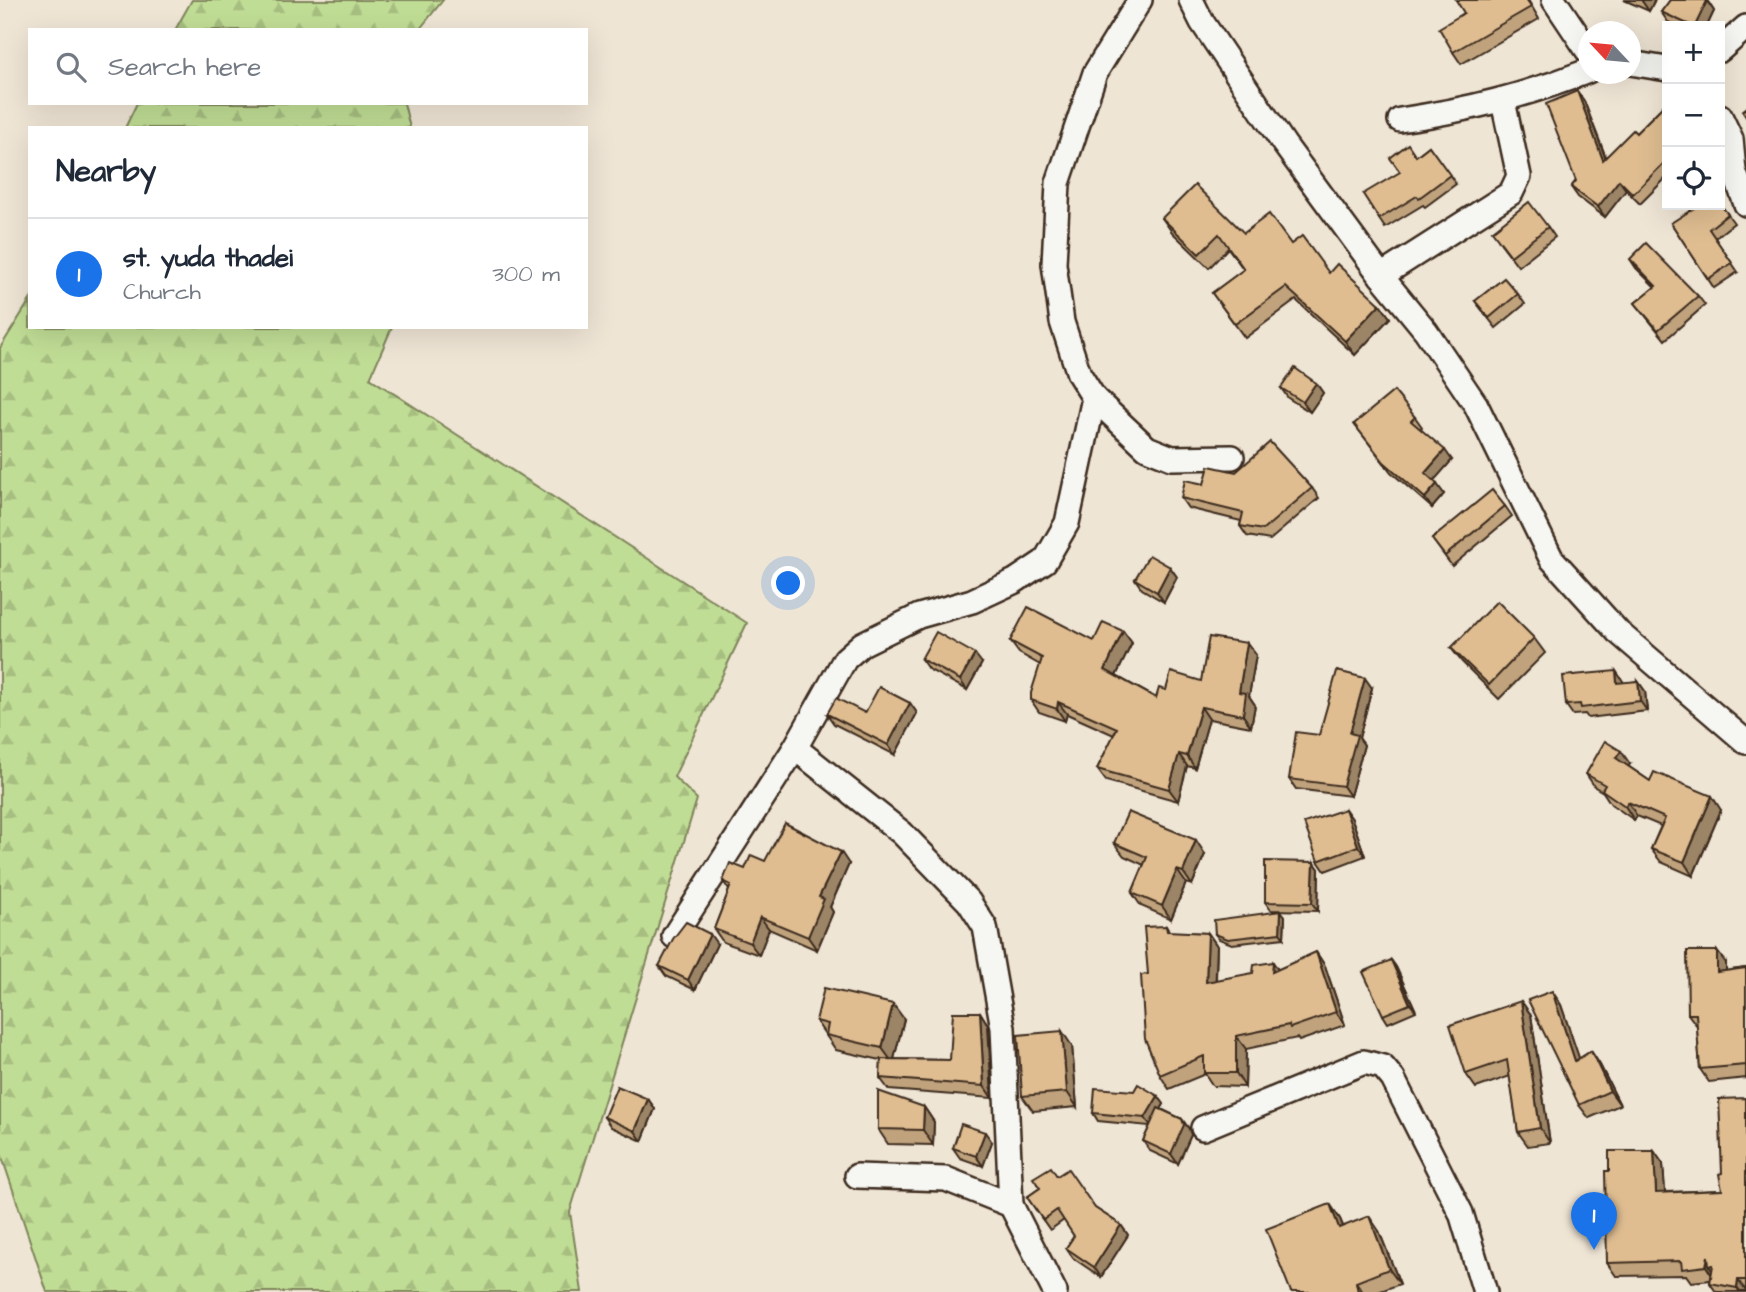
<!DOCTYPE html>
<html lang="en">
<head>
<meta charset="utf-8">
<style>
  body { margin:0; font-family:"Architects Daughter",sans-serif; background:#f2f2f3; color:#1f2937 }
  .controls { position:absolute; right:21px; top:21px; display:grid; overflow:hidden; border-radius:0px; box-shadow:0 7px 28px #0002 }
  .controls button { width:63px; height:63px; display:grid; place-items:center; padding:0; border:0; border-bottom:2px solid #e0e1e3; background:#fff; color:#1f2937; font:35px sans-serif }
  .compass { position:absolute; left:1578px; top:21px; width:63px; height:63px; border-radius:50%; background:#fff; box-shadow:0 7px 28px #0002; rotate:296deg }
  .you { position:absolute; left:789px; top:584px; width:24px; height:24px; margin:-18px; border:5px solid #fff; border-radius:50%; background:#1a73e8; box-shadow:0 0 0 10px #1a73e833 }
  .badge { display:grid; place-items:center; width:46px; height:46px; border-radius:50%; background:#1a73e8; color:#fff; font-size:23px; font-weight:700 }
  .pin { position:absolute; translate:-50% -58px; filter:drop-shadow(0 2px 4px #0008) }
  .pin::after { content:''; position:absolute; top:37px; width:24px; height:21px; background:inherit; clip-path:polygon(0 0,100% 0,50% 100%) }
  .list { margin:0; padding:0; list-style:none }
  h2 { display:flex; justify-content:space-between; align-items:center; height:91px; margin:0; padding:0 28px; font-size:30px }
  h2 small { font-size:23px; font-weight:400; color:#747a83 }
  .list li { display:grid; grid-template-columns:46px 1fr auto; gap:21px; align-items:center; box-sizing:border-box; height:112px; padding:0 28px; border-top:2px solid #e0e1e3 }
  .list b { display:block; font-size:26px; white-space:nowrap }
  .list p { margin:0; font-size:23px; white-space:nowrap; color:#747a83 }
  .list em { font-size:23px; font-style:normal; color:#747a83 }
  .icon { flex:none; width:38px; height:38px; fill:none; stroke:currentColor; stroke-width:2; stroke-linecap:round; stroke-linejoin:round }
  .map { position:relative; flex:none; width:1746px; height:1292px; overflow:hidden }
  .search { position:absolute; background:#fff; box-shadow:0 7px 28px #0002; left:28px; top:28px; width:560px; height:77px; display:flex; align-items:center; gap:18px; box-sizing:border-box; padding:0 24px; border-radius:0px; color:#747a83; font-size:26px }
  .panel { position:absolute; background:#fff; box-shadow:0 7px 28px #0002; left:28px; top:126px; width:560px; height:203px; border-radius:0px }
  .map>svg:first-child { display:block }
  .forest { fill:url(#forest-firs); stroke:#7e845a; stroke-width:2 }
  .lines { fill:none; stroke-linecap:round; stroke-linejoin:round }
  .street-casing { stroke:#3b2a1e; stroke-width:28 }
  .street { stroke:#f6f6f2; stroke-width:23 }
  .wall { fill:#c0a37d; stroke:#3b2a1e; stroke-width:2 }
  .shaded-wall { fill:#9c8466; stroke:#3b2a1e; stroke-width:2 }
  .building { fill:#dfbd91; stroke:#3b2a1e; stroke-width:2 }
</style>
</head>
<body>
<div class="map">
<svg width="1746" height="1292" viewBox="0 0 1746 1292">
  <defs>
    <pattern id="forest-firs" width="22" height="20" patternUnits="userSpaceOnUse" patternTransform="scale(1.75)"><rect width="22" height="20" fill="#c0dd95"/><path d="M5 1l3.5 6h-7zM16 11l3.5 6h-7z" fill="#a6be80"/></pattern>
  </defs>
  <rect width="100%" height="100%" fill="#efe5d5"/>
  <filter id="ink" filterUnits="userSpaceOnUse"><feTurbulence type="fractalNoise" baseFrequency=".0143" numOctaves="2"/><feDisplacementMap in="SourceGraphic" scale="14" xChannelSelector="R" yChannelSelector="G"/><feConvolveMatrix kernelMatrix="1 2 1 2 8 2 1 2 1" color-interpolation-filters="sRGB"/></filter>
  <g filter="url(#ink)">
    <!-- forest -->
    <g class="forest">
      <polygon points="192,0 443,0 419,30 175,30"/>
      <polygon points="137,103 404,103 410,128 125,128"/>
      <polygon points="30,300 30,327 392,327 370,378 747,623 674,777 697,799 570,1212 582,1292 47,1292 0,1151 0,348"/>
    </g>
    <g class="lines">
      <defs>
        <g id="street">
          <polyline points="1140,0 1095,73 1058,183 1054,264 1062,322 1079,374 1094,398 1147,448 1172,458 1232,457"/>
          <polyline points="1191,0 1202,22 1284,144 1381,276 1426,331 1476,405 1551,558 1618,632 1746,742"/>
          <polyline points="1554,0 1588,51"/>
          <polyline points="1720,50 1746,27"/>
          <polyline points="1630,63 1667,69"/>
          <polyline points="1720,116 1731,139 1734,171 1746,204"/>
          <path d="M 1400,120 C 1467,110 1525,96 1588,71"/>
          <polyline points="1381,276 1511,193 1519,176 1503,101"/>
          <polyline points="795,748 902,833 969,902 985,927 1003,1028 1011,1205 1055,1292"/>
          <polyline points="674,936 795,748 845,659 862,644 919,616 972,601 1015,581 1045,561 1067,523 1094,398"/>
          <polyline points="1203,1128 1364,1062 1383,1067 1393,1079 1461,1213 1485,1292"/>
          <polyline points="857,1176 946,1179 1011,1205"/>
        </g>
      </defs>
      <!-- street casing -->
      <use href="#street" class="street-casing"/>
      <!-- street -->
      <use href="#street" class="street"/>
    </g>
    <!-- wall -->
    <g class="wall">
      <polygon points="1528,0 1539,19 1461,64 1453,52 1464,13"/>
      <polygon points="1624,0 1655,0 1649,11"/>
      <polygon points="1670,0 1707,0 1714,11 1707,26 1677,26 1668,22 1661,12"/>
      <polygon points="1577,91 1584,101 1606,157 1636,133 1667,102 1667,177 1640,204 1626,190 1605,217 1578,197 1571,187 1576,181"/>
      <polygon points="1429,146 1456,184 1425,207 1423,205 1385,228 1379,219 1400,172 1416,156"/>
      <polygon points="1720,204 1734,223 1715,238 1738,272 1714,288 1671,223"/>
      <polygon points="1162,218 1244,233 1291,244 1329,273 1380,304 1390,318 1355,355 1296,300 1245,338 1212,293 1244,270 1228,248 1209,268 1172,232"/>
      <polygon points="1548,227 1555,237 1518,266 1499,241"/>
      <polygon points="1630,259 1698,296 1705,305 1665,340 1635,303 1655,287 1636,268"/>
      <polygon points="1518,294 1525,304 1496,328 1475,301"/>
      <polygon points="1316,383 1323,393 1310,412 1288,398 1281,388"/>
      <polygon points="1415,417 1422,427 1420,429 1452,460 1433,481 1444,494 1432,508 1391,472 1354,424"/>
      <polygon points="1236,472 1312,488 1319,498 1270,540 1247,536 1240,526 1241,521 1188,508 1181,498 1204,484"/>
      <polygon points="1505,506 1512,516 1452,566 1432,539"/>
      <polygon points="1170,567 1177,577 1164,602 1142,589 1135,579"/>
      <polygon points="1123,631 1132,643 1116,676 1156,698 1166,690 1201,681 1247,643 1256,655 1249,696 1255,705 1251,727 1209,719 1195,768 1187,766 1178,801 1106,781 1097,769 1114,735 1067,714 1065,721 1039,712 1031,700 1040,665 1019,653 1010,641 1094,641"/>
      <polygon points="1534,638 1545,653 1499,699 1462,662 1451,648"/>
      <polygon points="921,659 982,663 967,690 928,669"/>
      <polygon points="1616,671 1623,683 1638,681 1645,691 1647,711 1588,718 1585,714 1573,715 1566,705"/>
      <polygon points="1372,688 1359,738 1364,745 1350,796 1296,789 1289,779 1319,735"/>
      <polygon points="910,703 917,713 895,755 834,724 827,714 865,713"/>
      <polygon points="1630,764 1628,766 1650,781 1721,810 1693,876 1661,862 1651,849 1661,826 1637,816 1634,820 1611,804 1603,792 1595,787 1586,774"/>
      <polygon points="1345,809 1352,819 1365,856 1325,871 1318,861"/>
      <polygon points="1114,843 1205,854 1192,885 1186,883 1171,919 1141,906 1132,893 1144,865 1124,856"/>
      <polygon points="765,861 849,864 830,907 833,912 817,950 769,929 759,955 723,942 714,929 729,890 723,881"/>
      <polygon points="1314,862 1319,869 1318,911 1271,910 1265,902"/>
      <polygon points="1281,911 1285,916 1284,938 1232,944 1219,939 1215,934"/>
      <polygon points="1166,926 1170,932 1208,933 1217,946 1216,980 1278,970 1316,952 1325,966 1345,1025 1299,1041 1297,1038 1246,1049 1245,1087 1213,1086 1205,1074 1169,1089 1160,1075 1148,974"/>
      <polygon points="717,944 695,990 666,976 659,966"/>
      <polygon points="1391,960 1396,967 1416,1011 1388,1023 1383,1015"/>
      <polygon points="1726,963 1726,971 1746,968 1746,1078 1709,1082 1700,1069 1697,1026 1688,1014"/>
      <polygon points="1552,991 1561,1005 1579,1059 1591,1051 1600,1065 1620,1105 1589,1118 1579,1105"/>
      <polygon points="1521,1001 1531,1015 1550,1143 1528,1146 1518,1132 1510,1076 1476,1088 1466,1074"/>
      <polygon points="980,1012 988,1025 992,1098 889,1090 880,1078 881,1060 836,1050 816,1021 904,1019 894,1059 950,1060"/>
      <polygon points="1072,1046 1077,1107 1033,1111 1022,1096"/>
      <polygon points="1158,1096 1164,1104 1161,1109 1182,1119 1189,1129 1191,1135 1178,1164 1150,1151 1143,1141 1150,1126 1098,1121 1093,1113"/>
      <polygon points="1746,1098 1746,1292 1716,1292 1710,1283 1711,1280 1691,1282 1686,1275 1616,1276 1607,1263 1609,1171 1654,1151 1663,1164 1665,1192 1722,1190 1722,1173"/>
      <polygon points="648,1099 655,1109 642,1141 611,1127 604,1117"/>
      <polygon points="924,1107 934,1122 933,1145 888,1144 878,1129"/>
      <polygon points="992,1142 983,1166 960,1158 953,1148"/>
      <polygon points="1057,1176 1095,1208 1121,1225 1128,1235 1101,1277 1073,1258 1066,1248 1074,1236 1064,1220 1050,1230 1027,1197"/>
      <polygon points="1330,1204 1340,1219 1343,1226 1379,1231 1400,1284 1378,1292 1291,1292"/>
    </g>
    <!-- shaded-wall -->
    <g class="shaded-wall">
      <polygon points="1643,0 1655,0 1649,11 1642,1"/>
      <polygon points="1706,0 1714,11 1707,26 1695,26"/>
      <polygon points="1577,91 1584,101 1610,170 1603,160"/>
      <polygon points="1619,180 1626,190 1605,217 1598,207"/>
      <polygon points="1380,304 1390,318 1355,355 1345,341"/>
      <polygon points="1316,383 1323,393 1310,412 1303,402"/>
      <polygon points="1445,450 1452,460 1432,483 1425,473"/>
      <polygon points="1437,484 1444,494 1432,508 1425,498"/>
      <polygon points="1170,567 1177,577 1164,602 1157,592"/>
      <polygon points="1123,631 1132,643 1113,682 1105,670"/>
      <polygon points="1247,643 1256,655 1249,696 1255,705 1251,727 1243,715 1239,692"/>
      <polygon points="975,654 982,663 967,690 960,680"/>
      <polygon points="1616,671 1623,681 1624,693 1617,683"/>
      <polygon points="1365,678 1372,688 1359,738 1364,745 1350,796 1343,786 1350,733"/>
      <polygon points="1638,681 1645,691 1647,711 1640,701"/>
      <polygon points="1058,702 1067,714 1065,721 1057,709"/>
      <polygon points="910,703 917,713 895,755 888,745"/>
      <polygon points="1201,707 1209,719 1195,768 1187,756"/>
      <polygon points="1621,751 1630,764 1625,771 1616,758"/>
      <polygon points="1179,754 1187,766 1178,801 1169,789"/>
      <polygon points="1712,796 1721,810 1693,876 1684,862"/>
      <polygon points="1628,802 1637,816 1634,820 1625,806"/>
      <polygon points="1345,809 1352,819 1365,856 1358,846"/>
      <polygon points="1196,840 1205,854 1192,885 1183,872"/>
      <polygon points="841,852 849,864 830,907 833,912 817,950 808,937 819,897"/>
      <polygon points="1314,862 1319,869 1318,911 1312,903"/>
      <polygon points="1177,870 1186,883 1171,919 1162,906"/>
      <polygon points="1281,911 1285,916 1284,938 1280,933"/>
      <polygon points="760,917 769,929 759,955 750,943"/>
      <polygon points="1208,933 1217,946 1215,996 1206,982"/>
      <polygon points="710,934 717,944 695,990 688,980"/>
      <polygon points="1717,951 1726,963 1726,985 1717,972"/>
      <polygon points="1316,952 1325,966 1345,1025 1336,1012"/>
      <polygon points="1391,960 1396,967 1416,1011 1410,1004"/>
      <polygon points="1273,962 1282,975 1272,972"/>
      <polygon points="1552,991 1561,1005 1585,1075 1575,1061"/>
      <polygon points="1521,1001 1531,1015 1550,1143 1540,1128"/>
      <polygon points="893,1004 904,1019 893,1063 882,1048"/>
      <polygon points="980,1012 988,1025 992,1098 984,1086"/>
      <polygon points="1062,1031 1072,1046 1077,1107 1067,1092"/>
      <polygon points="1236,1036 1246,1049 1245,1087 1236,1073"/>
      <polygon points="1591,1051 1600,1065 1620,1105 1610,1091"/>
      <polygon points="1158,1096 1164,1104 1151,1126 1145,1118"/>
      <polygon points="648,1099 655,1109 642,1141 635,1131"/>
      <polygon points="924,1107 934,1122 933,1145 923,1130"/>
      <polygon points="1182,1119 1189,1129 1191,1135 1178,1164 1171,1154"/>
      <polygon points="985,1132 992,1142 983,1166 976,1156"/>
      <polygon points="1654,1151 1663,1164 1666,1206 1656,1193"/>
      <polygon points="1330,1204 1340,1219 1349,1242 1339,1228"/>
      <polygon points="1369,1216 1379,1231 1400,1284 1389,1269"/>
      <polygon points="1121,1225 1128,1235 1101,1277 1094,1267"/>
      <polygon points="1708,1256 1709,1266 1716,1276 1715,1280 1706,1266"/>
      <polygon points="1738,1280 1746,1291 1746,1292 1740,1292 1737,1288"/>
      <polygon points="1356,1282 1363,1292 1358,1292"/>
    </g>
    <!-- building -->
    <g class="building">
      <polygon points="1456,0 1526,0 1531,7 1453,52 1439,28 1464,13"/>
      <polygon points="1670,0 1706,0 1707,1 1695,26 1692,26 1661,12"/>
      <polygon points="1577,91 1603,160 1633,130 1636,133 1667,102 1667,160 1633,194 1619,180 1598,207 1571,187 1576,181 1546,104"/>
      <polygon points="1746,108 1746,117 1742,111"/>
      <polygon points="1408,144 1416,156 1429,146 1450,175 1419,198 1417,196 1379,219 1363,194 1400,172 1390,158"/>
      <polygon points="1195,185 1244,233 1269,214 1291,244 1302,236 1329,273 1337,264 1380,304 1345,341 1286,287 1235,324 1212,293 1244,269 1219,234 1199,254 1162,218"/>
      <polygon points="1529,202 1548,227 1511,256 1492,231"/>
      <polygon points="1720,204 1728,214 1709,229 1732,263 1708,279 1671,223 1699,205 1720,205"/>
      <polygon points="1646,243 1698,296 1658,330 1635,303 1656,286 1630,259"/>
      <polygon points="1504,278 1518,294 1489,318 1475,301"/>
      <polygon points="1295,368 1316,383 1303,402 1281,388"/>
      <polygon points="1394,391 1415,417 1411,421 1445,450 1425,473 1437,484 1425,498 1384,462 1354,424"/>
      <polygon points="1270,442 1312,488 1263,530 1240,526 1243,513 1181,498 1185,480 1204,484 1209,466 1236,472"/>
      <polygon points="1492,490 1505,506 1445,556 1432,539"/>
      <polygon points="1149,555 1170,567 1157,592 1135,579"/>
      <polygon points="1497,601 1534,638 1489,685 1451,648"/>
      <polygon points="1028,607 1094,641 1103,622 1123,631 1105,670 1156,698 1159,688 1166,690 1171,672 1201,681 1209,637 1247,643 1239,692 1246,693 1243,715 1201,707 1187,756 1179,754 1169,789 1097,769 1117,728 1058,702 1057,709 1031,700 1031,693 1042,658 1010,641"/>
      <polygon points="936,632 975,654 960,680 921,659"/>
      <polygon points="1337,671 1365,678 1350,733 1357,735 1343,786 1289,779 1296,732 1319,735"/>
      <polygon points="1616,671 1617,683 1638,681 1640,701 1581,708 1580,704 1566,705 1563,676"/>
      <polygon points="879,687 910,703 888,745 827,714 836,698 865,713"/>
      <polygon points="1605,741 1621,751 1616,758 1650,781 1654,772 1712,796 1684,862 1651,849 1665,818 1628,802 1625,806 1602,790 1605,785 1586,774"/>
      <polygon points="1345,809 1358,846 1318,861 1304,823"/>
      <polygon points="1128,812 1196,840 1183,872 1177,870 1162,906 1132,893 1147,857 1114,843"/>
      <polygon points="785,823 841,852 819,897 824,899 808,937 760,917 750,943 714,929 731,885 723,881 730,863 745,869 751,855 765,861"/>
      <polygon points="1265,861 1314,862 1312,903 1265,902"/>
      <polygon points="1281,911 1280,933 1228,939 1215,934 1214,920"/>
      <polygon points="686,922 710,934 688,980 659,966 673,939"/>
      <polygon points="1166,926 1167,931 1208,933 1206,982 1253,973 1254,965 1273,962 1272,972 1316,952 1336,1012 1290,1028 1289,1025 1236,1036 1236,1073 1204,1073 1204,1056 1160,1075 1145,1039 1141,975 1148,974 1144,927"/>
      <polygon points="1687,951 1717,951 1717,972 1746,968 1746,1065 1700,1069 1696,1014 1688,1014"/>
      <polygon points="1391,960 1410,1004 1383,1015 1363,972"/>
      <polygon points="824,988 893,1004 882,1048 826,1035 828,1024 816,1021"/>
      <polygon points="1552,991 1575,1061 1591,1051 1610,1091 1579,1105 1528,1000"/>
      <polygon points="1521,1001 1540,1128 1518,1132 1507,1060 1466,1074 1450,1025"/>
      <polygon points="953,1012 980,1012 984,1086 880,1078 881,1059 950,1060"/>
      <polygon points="1062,1031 1067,1092 1022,1096 1018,1035"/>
      <polygon points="1138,1084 1158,1096 1145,1118 1093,1113 1095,1088 1134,1091"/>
      <polygon points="617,1086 648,1099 635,1131 604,1117"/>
      <polygon points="878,1091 924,1107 923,1130 878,1129"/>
      <polygon points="1746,1098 1746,1280 1738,1280 1737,1288 1710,1283 1713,1265 1709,1266 1708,1256 1706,1266 1682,1269 1681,1261 1607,1263 1605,1171 1609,1171 1609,1151 1654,1151 1656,1193 1722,1190 1719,1174 1722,1173 1719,1099"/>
      <polygon points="1158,1108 1182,1119 1184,1125 1171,1154 1143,1141"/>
      <polygon points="961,1124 985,1132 976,1156 953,1148"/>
      <polygon points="1051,1167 1057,1176 1068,1169 1095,1208 1121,1225 1094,1267 1066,1248 1074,1236 1057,1210 1043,1220 1027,1197 1040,1188 1033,1178"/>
      <polygon points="1330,1204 1339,1228 1369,1216 1389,1269 1356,1282 1358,1292 1291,1292 1266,1229"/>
    </g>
  </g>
</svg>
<div class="controls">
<button>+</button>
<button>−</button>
<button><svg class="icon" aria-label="locate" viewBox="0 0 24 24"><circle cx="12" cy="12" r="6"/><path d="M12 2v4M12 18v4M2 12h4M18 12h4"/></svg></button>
</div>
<svg class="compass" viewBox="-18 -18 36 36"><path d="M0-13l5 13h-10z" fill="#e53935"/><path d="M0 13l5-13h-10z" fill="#747a83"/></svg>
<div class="you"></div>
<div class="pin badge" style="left:1594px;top:1250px">1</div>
<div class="search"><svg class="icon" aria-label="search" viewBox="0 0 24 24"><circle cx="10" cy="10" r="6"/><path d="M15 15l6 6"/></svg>Search here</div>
<section class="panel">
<h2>Nearby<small></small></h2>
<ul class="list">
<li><span class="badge">1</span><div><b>st. yuda thadei</b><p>Church</p></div><em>300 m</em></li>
</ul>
</section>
</div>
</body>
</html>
